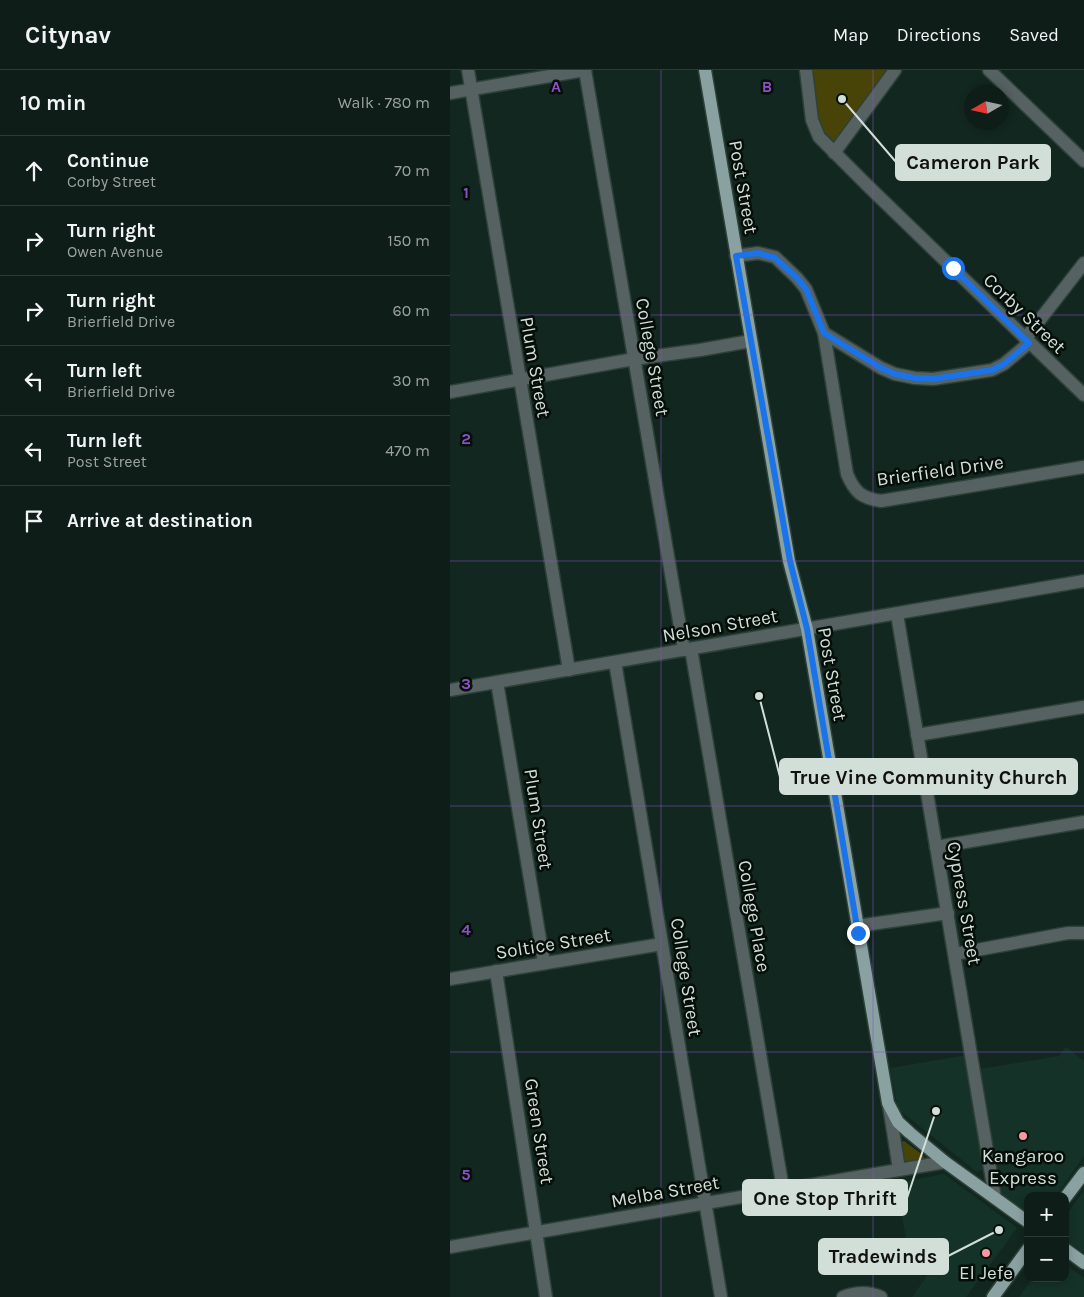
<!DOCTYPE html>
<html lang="en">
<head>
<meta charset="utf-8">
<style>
  body { margin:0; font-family:Karla,sans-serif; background:#1c2a24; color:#f1f3f6 }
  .controls { position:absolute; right:15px; bottom:15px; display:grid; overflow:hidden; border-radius:10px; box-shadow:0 2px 8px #0003 }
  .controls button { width:45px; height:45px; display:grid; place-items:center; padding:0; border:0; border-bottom:1px solid #2e3b36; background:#0e1d17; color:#f1f3f6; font:25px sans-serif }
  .compass { position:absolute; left:514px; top:15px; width:45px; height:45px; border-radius:50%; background:#0e1d17; box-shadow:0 2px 8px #0003; rotate:261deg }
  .stop { position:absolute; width:15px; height:15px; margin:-11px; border:4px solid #1a73e8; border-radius:50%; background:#fff }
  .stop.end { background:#1a73e8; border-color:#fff; box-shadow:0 1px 5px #0008 }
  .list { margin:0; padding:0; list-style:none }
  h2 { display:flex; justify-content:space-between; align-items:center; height:65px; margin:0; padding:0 20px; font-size:21px }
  h2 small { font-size:16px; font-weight:400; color:#9ba2a1 }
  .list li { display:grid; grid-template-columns:32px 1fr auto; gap:15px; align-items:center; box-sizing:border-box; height:70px; padding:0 20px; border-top:1px solid #2e3b36 }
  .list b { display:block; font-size:19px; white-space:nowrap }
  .list p { margin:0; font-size:16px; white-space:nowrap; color:#9ba2a1 }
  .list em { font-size:16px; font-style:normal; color:#9ba2a1 }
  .icon { flex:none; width:28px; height:28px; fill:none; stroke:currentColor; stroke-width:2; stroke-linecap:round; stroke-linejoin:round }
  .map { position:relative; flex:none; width:634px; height:1227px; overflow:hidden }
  header { display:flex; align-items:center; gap:30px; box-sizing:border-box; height:70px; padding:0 25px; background:#0e1d17; border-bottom:1px solid #2e3b36 }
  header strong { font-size:24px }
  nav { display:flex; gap:28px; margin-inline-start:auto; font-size:18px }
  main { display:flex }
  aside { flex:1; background:#0e1d17 }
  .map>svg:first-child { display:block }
  .built { fill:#153228 }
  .green { fill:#484307 }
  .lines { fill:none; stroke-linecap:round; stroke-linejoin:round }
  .minor-casing { stroke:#2d4139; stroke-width:15 }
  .major-casing { stroke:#2d4139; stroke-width:15 }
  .minor { stroke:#566162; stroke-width:12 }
  .major { stroke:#8aa1a2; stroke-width:12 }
  .route { stroke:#1a73e8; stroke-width:6 }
  .grid { fill:none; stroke:#8c50c4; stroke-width:1; stroke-opacity:0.55 }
  .poi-dot { fill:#f49aa6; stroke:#060e0a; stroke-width:2 }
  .labels { text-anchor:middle; stroke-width:5; stroke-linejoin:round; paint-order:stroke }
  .street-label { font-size:19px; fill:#d2ded8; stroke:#060e0a }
  .poi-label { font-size:19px; fill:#d2ded8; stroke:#060e0a }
  .grid-label { font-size:16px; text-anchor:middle; font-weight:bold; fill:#8c50c4; stroke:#060e0a; stroke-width:5; stroke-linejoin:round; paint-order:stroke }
  .leader { fill:none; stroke:#d2ded8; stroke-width:2 }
  .callout-dot { fill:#d2ded8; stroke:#060e0a; stroke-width:2 }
  .callout { fill:#d2ded8; stroke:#d2ded8; stroke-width:2 }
  .callout-label { font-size:20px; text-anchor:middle; font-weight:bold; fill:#111 }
</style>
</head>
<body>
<header>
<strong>Citynav</strong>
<nav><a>Map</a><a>Directions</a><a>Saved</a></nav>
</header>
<main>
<aside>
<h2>10 min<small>Walk · 780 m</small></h2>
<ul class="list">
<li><svg class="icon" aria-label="ahead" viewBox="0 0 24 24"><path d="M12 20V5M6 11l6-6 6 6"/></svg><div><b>Continue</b><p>Corby Street</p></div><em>70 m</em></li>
<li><svg class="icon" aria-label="right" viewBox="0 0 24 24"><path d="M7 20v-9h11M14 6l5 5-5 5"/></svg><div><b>Turn right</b><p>Owen Avenue</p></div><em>150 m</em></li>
<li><svg class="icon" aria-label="right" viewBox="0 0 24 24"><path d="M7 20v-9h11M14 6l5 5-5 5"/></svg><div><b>Turn right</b><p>Brierfield Drive</p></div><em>60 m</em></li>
<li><svg class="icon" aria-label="left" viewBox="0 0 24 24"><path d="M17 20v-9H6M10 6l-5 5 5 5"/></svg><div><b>Turn left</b><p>Brierfield Drive</p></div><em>30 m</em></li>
<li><svg class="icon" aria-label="left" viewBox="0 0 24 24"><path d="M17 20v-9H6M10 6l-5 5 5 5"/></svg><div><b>Turn left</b><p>Post Street</p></div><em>470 m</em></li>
<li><svg class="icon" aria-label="arrive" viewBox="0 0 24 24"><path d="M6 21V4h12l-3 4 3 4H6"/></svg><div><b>Arrive at destination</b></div></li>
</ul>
</aside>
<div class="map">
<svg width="634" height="1227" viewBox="0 0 634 1227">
  <rect width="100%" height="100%" fill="#12271f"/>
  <!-- built -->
  <g class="built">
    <polygon points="616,977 634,991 634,1086 606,1126 578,1126 578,1143 552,1126 529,999 609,986"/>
    <polygon points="517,985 537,1098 527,1102 448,1039 440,998"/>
    <polygon points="494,1104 567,1158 516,1227 462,1227 477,1206 460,1191 446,1113"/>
    <polygon points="634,1120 634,1183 615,1169 615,1147"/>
    <polygon points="615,1194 634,1208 634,1227 569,1227 583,1208 615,1208"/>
  </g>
  <!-- green -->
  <g class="green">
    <polygon points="361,0 439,0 385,73 379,72 370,58"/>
    <polygon points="454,1071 473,1085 474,1088 472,1091 455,1093 451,1087 451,1072"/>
  </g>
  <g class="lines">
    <defs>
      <g id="minor">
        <polyline points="18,0 119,600"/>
        <polyline points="135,0 234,580"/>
        <polyline points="356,0 362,50 369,67 419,117 634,325"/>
        <polyline points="539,0 634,91"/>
        <polyline points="0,23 135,0"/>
        <polyline points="384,83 445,0"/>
        <path d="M 286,186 L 308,183 L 325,187 L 347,208 L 356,219 L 374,263 L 397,404 C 405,423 412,428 431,431 L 634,397"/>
        <polyline points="374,263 431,298 445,304 465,308 483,309 542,300 554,294 579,273"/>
        <polyline points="575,269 634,193"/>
        <polyline points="0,322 184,289 250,280 301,271"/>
        <polyline points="447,544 545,1128"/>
        <polyline points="241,579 333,1119"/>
        <polyline points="165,592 271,1227"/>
        <polyline points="47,612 94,893"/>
        <polyline points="0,620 634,511"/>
        <polyline points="467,665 634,637"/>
        <polyline points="486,777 634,752"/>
        <polyline points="407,856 498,843"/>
        <polyline points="505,884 618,863 634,863"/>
        <polyline points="46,901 96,1227"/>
        <polyline points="0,909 212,874"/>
        <polyline points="439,1036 449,1099"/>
        <polyline points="0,1177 495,1092"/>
        <path d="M 393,1227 C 406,1222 418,1221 431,1227"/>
      </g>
      <g id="major">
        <polyline points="255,0 339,491 357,559 438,1033 448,1052 460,1063 495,1092 578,1152"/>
        <polyline points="615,1128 634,1103"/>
        <polyline points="615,1179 634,1193"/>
        <polyline points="543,1227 578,1179"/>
      </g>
    </defs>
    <!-- minor casing -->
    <use href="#minor" class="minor-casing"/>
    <!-- major casing -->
    <use href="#major" class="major-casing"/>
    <!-- minor -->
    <use href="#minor" class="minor"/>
    <!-- major -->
    <use href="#major" class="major"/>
  </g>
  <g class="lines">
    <!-- route -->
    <polyline class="route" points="408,863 357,559 340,491 286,186 308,183 325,188 347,208 356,219 374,263 431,298 445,304 465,308 483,309 542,300 554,294 579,273 503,198"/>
  </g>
  <!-- grid -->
  <path class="grid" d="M 211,0 L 211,1227M 423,0 L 423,1227M 0,245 L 634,245M 0,491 L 634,491M 0,736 L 634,736M 0,982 L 634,982"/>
  <!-- markers -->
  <g class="poi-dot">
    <circle cx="573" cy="1066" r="5"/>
    <circle cx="536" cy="1183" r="5"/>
  </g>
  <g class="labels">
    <!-- street labels -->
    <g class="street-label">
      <text transform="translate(294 117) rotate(80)" y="7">Post Street</text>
      <text transform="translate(575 243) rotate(44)" y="7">Corby Street</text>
      <text transform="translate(203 287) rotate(80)" y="7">College Street</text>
      <text transform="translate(86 297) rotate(80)" y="7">Plum Street</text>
      <text transform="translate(490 400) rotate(-8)" y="7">Brierfield Drive</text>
      <text transform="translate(270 555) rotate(-10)" y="7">Nelson Street</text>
      <text transform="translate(383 604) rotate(80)" y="7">Post Street</text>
      <text transform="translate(89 749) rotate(81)" y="7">Plum Street</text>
      <text transform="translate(515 833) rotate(80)" y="7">Cypress Street</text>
      <text transform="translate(305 846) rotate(80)" y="7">College Place</text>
      <text transform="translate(103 873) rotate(-9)" y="7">Soltice Street</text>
      <text transform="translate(237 907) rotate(81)" y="7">College Street</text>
      <text transform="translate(90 1061) rotate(81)" y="7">Green Street</text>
      <text transform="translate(215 1121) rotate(-10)" y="7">Melba Street</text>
    </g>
    <!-- poi labels -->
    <g class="poi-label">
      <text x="573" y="1092">Kangaroo<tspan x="573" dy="22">Express</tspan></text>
      <text x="536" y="1209">El Jefe</text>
    </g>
  </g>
  <g class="grid-label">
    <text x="106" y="22">A</text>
    <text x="317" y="22">B</text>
    <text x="16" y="128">1</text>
    <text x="16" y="374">2</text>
    <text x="16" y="619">3</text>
    <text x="16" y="865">4</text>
    <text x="16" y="1110">5</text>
  </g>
  <!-- callouts -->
  <path class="leader" d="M392 29L446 92M309 626L330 707M486 1041L457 1128M549 1160L498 1186"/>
  <g class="callout-dot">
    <circle cx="392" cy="29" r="5"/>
    <circle cx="309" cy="626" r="5"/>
    <circle cx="486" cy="1041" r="5"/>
    <circle cx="549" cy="1160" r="5"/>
  </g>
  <g class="callout">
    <rect x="446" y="75" width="154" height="35" rx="5"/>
    <rect x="330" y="689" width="297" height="35" rx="5"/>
    <rect x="293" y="1110" width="164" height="35" rx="5"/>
    <rect x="369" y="1169" width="129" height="35" rx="5"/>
  </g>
  <g class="callout-label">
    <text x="523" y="99">Cameron Park</text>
    <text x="479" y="714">True Vine Community Church</text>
    <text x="375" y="1135">One Stop Thrift</text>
    <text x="433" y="1193">Tradewinds</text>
  </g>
</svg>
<div class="controls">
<button>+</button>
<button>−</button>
</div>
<svg class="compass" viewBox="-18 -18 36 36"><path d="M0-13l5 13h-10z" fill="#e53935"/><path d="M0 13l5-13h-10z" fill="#9ba2a1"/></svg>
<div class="stop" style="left:503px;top:198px"></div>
<div class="stop end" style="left:408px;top:863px"></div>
</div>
</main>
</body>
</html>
